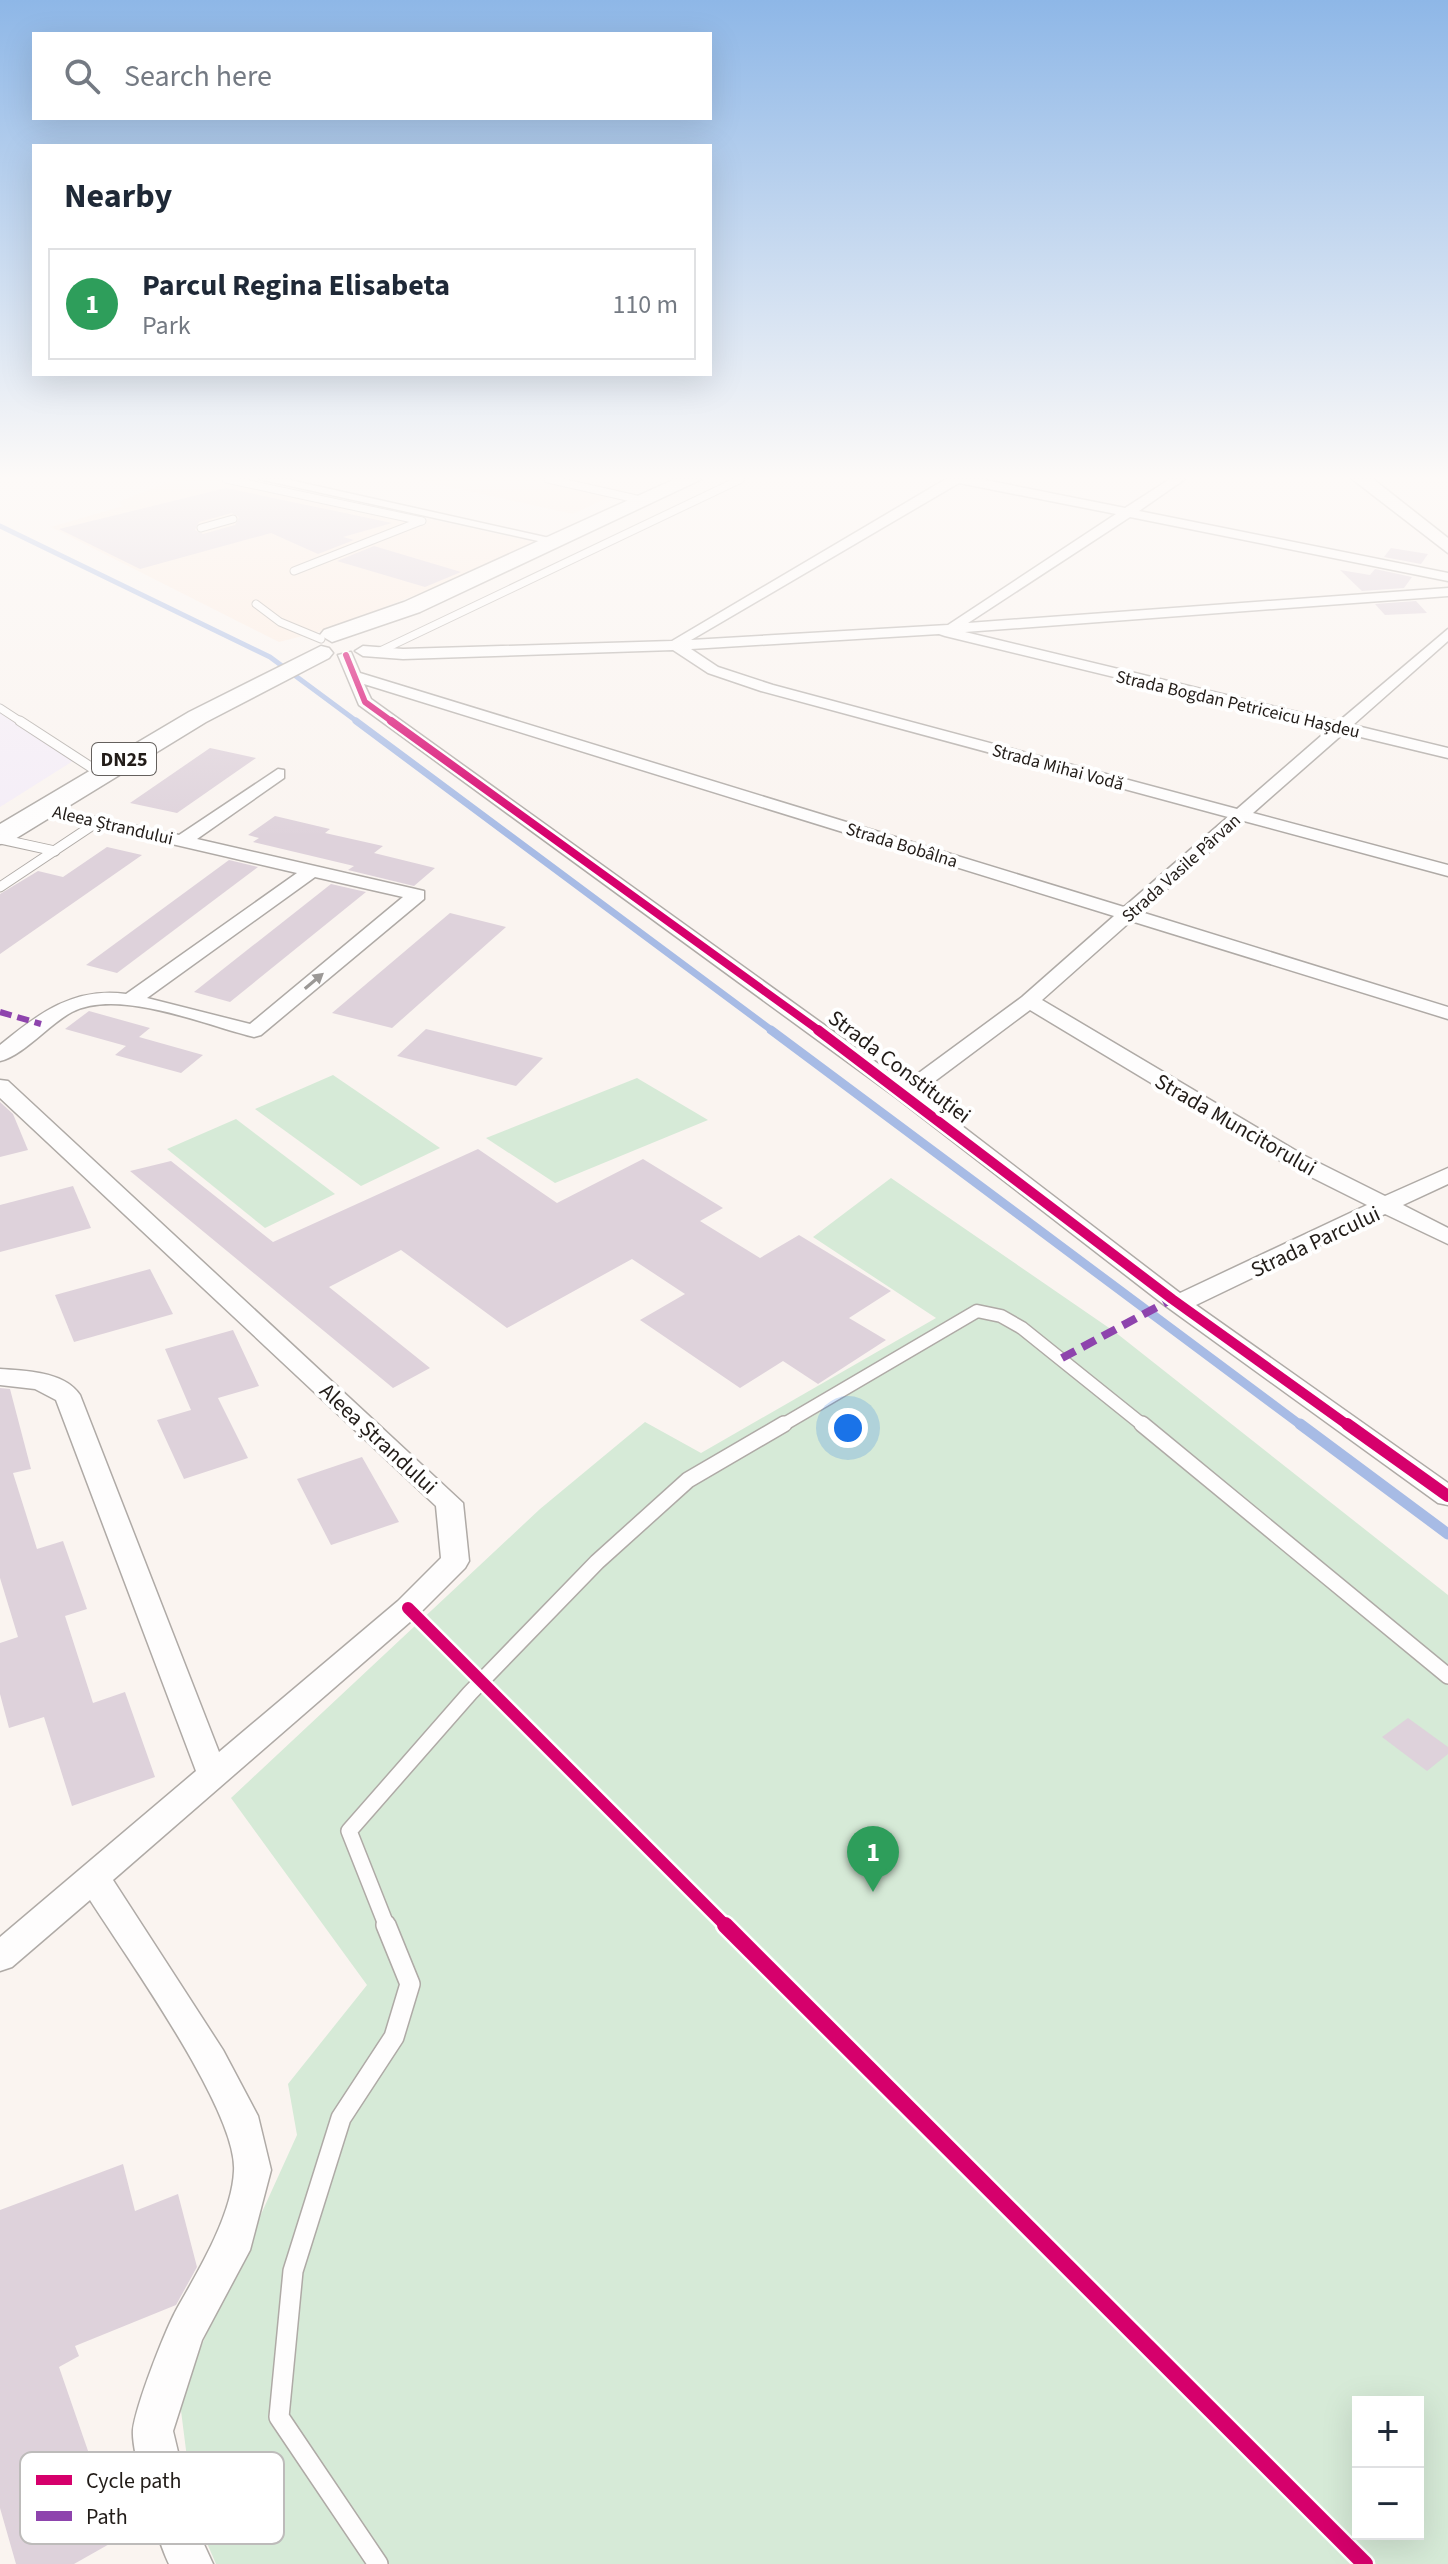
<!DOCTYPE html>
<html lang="en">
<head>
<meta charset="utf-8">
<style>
  body { margin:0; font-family:"Source Sans 3",sans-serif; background:#f2f2f3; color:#1f2937 }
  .controls { position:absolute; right:24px; bottom:24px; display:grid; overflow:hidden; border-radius:0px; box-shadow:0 8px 32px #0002 }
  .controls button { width:72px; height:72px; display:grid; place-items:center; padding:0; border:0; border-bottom:2px solid #e0e1e3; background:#fff; color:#1f2937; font:40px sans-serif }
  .you { position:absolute; left:848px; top:1428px; width:28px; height:28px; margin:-20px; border:6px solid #fff; border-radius:50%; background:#1a73e8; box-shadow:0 0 0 12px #1a73e833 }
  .badge { display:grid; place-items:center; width:52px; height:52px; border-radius:50%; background:#db2777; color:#fff; font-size:26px; font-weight:700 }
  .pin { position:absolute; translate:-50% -66px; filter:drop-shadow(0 2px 4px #0008) }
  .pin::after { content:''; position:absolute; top:42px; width:28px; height:24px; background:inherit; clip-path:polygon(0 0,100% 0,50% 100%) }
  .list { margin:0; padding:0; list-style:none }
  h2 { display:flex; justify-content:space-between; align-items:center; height:104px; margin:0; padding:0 32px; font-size:34px }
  h2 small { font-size:26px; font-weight:400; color:#747a83 }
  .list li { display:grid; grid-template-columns:52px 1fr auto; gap:24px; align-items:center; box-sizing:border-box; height:112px; margin:0 16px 16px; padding:0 16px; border:2px solid #e0e1e3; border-radius:0px }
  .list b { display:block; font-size:30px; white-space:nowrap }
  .list p { margin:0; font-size:26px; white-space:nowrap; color:#747a83 }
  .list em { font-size:26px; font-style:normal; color:#747a83 }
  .icon { flex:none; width:44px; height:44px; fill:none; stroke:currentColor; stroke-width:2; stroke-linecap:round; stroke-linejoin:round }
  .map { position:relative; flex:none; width:1448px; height:2564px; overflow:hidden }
  .search { position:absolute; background:#fff; box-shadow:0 8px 32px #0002; left:32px; top:32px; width:680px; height:88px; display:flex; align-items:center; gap:20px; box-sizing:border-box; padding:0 28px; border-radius:0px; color:#747a83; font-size:30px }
  .panel { position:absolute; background:#fff; box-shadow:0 8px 32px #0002; left:32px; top:144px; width:680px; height:232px; border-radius:0px }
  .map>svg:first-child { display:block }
  .built { fill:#fcece1 }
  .education { fill:#f4edf7 }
  .green { fill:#d6ead7; fill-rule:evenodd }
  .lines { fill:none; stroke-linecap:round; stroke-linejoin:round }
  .stream-far3 { stroke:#a7bbe5; stroke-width:5 }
  .stream-far2 { stroke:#a7bbe5; stroke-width:7 }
  .stream-far1 { stroke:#a7bbe5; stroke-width:9 }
  .stream { stroke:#a7bbe5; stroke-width:11 }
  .building { fill:#ded2db; fill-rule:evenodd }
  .lane-far4-casing { stroke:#afaaa6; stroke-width:9 }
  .lane-far3-casing { stroke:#afaaa6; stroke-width:11 }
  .lane-far2-casing { stroke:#afaaa6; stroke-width:15 }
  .lane-far1-casing { stroke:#afaaa6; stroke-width:18 }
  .lane-casing { stroke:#afaaa6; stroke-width:22 }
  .street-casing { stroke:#afaaa6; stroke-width:3 }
  .secondary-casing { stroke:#afaaa6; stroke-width:3 }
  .primary-casing { stroke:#afaaa6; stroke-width:3 }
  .lane-far4 { stroke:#fefdfd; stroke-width:7 }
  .lane-far3 { stroke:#fefdfd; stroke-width:9 }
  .lane-far2 { stroke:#fefdfd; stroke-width:12 }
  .lane-far1 { stroke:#fefdfd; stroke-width:15 }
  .lane { stroke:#fefdfd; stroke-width:19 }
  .street { fill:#fefdfd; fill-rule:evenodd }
  .secondary { fill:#fefdfd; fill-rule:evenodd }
  .primary { fill:#fefdfd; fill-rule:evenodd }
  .quiet-far1 { stroke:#8e44ad; stroke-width:6; stroke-dasharray:12 6; stroke-linecap:butt }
  .quiet { stroke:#8e44ad; stroke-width:8; stroke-dasharray:15 8; stroke-linecap:butt }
  .cycleway-far4-casing { stroke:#fff; stroke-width:9 }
  .cycleway-far3-casing { stroke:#fff; stroke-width:12 }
  .cycleway-far2-casing { stroke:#fff; stroke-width:15 }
  .cycleway-far1-casing { stroke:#fff; stroke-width:17 }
  .cycleway-casing { stroke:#fff; stroke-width:21 }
  .cycleway-far4 { stroke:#d6006c; stroke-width:6 }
  .cycleway-far3 { stroke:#d6006c; stroke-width:8 }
  .cycleway-far2 { stroke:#d6006c; stroke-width:10 }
  .cycleway-far1 { stroke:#d6006c; stroke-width:12 }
  .cycleway { stroke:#d6006c; stroke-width:16 }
  .oneway { fill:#9b9896 }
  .labels { text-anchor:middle; stroke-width:8; stroke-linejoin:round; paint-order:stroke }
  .far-street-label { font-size:18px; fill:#221c18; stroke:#fff }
  .shield { fill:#fff; stroke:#64605d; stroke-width:2 }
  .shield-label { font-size:20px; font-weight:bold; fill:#221c18 }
  .street-label { font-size:22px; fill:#221c18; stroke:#fff }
  .key { fill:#fff; stroke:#bdbbba; stroke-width:2 }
  .key-label { font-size:22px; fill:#221c18 }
</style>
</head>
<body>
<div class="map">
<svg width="1448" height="2564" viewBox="0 0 1448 2564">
  <rect width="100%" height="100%" fill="#faf4f0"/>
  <!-- built -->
  <g class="built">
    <polygon points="176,479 247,479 544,544 330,629 279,642 51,527 123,506 118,502"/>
    <polygon points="414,479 572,479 624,490 573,514"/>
  </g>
  <!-- education -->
  <polygon class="education" points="0,713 73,761 0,807"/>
  <!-- green -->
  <g class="green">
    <polygon points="333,1075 440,1148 361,1186 255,1109"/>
    <polygon points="637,1078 708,1120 555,1183 486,1138"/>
    <polygon points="236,1119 335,1194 265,1228 167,1149"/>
    <path d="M 891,1178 L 1115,1332 L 1448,1595 L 1448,2564 L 216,2564 L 194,2513 L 179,2395 L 297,2135 L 288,2084 L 367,1985 L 231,1798 L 540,1509 L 645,1422 L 701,1453 L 936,1318 L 813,1237 ZM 1358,2402 L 1418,2402 L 1418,2534 L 1358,2534 Z"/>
  </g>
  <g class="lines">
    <!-- stream-far3 -->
    <polyline class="stream-far3" points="0,526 270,657 359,723"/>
    <!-- stream-far2 -->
    <polyline class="stream-far2" points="356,721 774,1032"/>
    <!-- stream-far1 -->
    <polyline class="stream-far1" points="771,1030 1302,1426"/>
    <!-- stream -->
    <polyline class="stream" points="1300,1424 1448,1534"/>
  </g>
  <!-- building -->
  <g class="building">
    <path d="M 226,488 L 392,523 L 343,537 L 354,540 L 318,554 L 271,533 L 140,569 L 59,529 ZM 232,513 L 239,517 L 235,525 L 203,534 L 195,530 L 199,522 Z"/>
    <polygon points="374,546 461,572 425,587 337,561"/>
    <polygon points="1391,548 1428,554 1421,564 1384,557"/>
    <polygon points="1375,569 1412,577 1404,588 1362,591 1340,570 1370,575"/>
    <polygon points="1416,601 1427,613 1385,615 1375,604"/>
    <polygon points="210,748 256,758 177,813 130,803"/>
    <polygon points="275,816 330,829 325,833 383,846 374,853 435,868 414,886 348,870 354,866 253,842 259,838 248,835"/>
    <polygon points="107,847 142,855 0,954 0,894 38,871 63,877"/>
    <polygon points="229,860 258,867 117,973 86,965"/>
    <polygon points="331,884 366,892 230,1002 194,992"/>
    <polygon points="450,913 506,927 392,1028 332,1013"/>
    <polygon points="89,1011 150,1028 139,1037 203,1055 181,1073 115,1055 126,1046 65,1029"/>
    <polygon points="426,1029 543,1058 516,1086 397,1056"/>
    <polygon points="0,1102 13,1114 28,1150 0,1157"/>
    <polygon points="478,1149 557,1203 643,1159 723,1208 700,1221 760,1258 799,1235 891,1291 849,1318 886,1340 818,1384 783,1361 740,1388 640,1320 685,1294 632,1259 507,1328 401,1250 329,1287 430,1368 393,1388 130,1171 171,1161 273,1242"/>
    <polygon points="73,1186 91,1228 0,1252 0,1205"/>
    <polygon points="150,1269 173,1314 74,1342 55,1295"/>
    <polygon points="233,1330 259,1386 218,1398 248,1458 184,1479 157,1420 191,1410 165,1349"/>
    <polygon points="0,1388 10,1389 31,1469 13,1473 37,1549 63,1541 87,1609 65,1616 93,1703 125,1692 155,1777 72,1806 44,1717 9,1728 0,1694 0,1643 18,1637 0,1578"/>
    <polygon points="362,1457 399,1522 331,1545 297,1479"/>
    <polygon points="1408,1718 1448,1747 1448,1754 1427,1771 1382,1737"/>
    <polygon points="123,2164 135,2211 178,2194 197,2267 176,2305 75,2346 79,2356 59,2367 105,2500 138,2480 150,2521 74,2564 16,2564 0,2508 0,2210"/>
  </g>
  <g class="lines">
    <defs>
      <g id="lane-far4">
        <polyline points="226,479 422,521"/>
        <polyline points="548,479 645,501"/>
        <polyline points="201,528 233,519"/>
        <polyline points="294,571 421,521"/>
        <polyline points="256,604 280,622 321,639"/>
        <polyline points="376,653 741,479"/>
        <polyline points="0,708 23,723"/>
      </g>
      <g id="lane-far3">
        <polyline points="20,721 100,773"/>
        <polyline points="0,839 55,851"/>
        <polyline points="0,887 96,823"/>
      </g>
      <polyline id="lane-far2" points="781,1426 977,1311 1001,1316 1022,1328 1144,1426"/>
      <g id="lane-far1">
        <polyline points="1142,1424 1448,1676"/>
        <polyline points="387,1927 349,1831 470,1693 597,1562 688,1480 784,1424"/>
      </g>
      <polyline id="lane" points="378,2564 279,2417 293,2271 341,2118 394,2037 410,1984 386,1925"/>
      <g id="street">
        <polygon points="259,479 285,479 563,541 556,545"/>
        <path d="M 946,479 L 980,479 L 1125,508 L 1170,479 L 1185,479 L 1139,511 L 1448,573 L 1448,581 L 1130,517 L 968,623 L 1448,588 L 1448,596 L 965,632 L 1338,722 L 1448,629 L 1448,641 L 1353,725 L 1448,748 L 1448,758 L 1344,733 L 1253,813 L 1448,865 L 1448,876 L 1244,821 L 1141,912 L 1448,1007 L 1448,1019 L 1131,921 L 1042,1000 L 1305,1156 L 1385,1196 L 1448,1168 L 1448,1184 L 1403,1205 L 1448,1228 L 1448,1244 L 1385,1214 L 1196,1305 L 1448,1483 L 1448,1505 L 1438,1503 L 1163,1304 L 897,1098 L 359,705 L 338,655 L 351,652 L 360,673 L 1124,907 L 1228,817 L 761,691 L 708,673 L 673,650 L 403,659 L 363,656 L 355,651 L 363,646 L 403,649 L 672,641 ZM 959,483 L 1116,514 L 948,625 L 691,640 ZM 939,634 L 945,636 L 1329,729 L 1237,809 L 773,685 L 718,667 L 691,649 ZM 364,684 L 1114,916 L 1022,997 L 905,1083 L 371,699 ZM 1030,1010 L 1289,1166 L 1367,1205 L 1180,1293 L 919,1093 Z"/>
        <path d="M 278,769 L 284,770 L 284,778 L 197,839 L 424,891 L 424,899 L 261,1035 L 254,1037 C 205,1025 119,988 72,1012 C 49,1024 23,1056 0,1061 L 0,1045 C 39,1013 74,987 126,994 L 297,873 L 38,813 L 38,805 L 179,835 ZM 315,877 L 403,897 L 250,1024 L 147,998 Z"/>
        <path d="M 0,1080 L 8,1081 L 463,1503 L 469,1561 L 465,1568 L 418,1615 L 113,1880 L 223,2050 L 258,2116 L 271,2170 L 250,2250 L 202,2340 L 173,2431 L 196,2527 L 213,2564 L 169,2564 C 158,2542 131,2453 133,2430 C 136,2405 166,2327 179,2305 C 200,2268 232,2214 234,2171 C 238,2112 125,1955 90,1900 L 12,1967 L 0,1971 L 0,1937 L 196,1771 L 56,1400 L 35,1389 L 0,1385 L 0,1369 C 25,1371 64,1371 80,1395 L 219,1752 L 398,1601 L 441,1558 L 436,1506 L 0,1098 Z"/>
      </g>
      <polygon id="secondary" points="1352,479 1373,479 1448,538 1448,553"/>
      <g id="primary">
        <polygon points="675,479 702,479 420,612 332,642 320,635 324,630 404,602"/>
        <polygon points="321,646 329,648 333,653 329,658 206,722 10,842 0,844 0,824 189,712"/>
      </g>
    </defs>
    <!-- lane-far4 casing -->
    <use href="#lane-far4" class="lane-far4-casing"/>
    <!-- lane-far3 casing -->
    <use href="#lane-far3" class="lane-far3-casing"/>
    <!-- lane-far2 casing -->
    <use href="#lane-far2" class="lane-far2-casing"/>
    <!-- lane-far1 casing -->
    <use href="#lane-far1" class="lane-far1-casing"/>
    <!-- lane casing -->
    <use href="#lane" class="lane-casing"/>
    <!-- street casing -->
    <use href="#street" class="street-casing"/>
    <!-- secondary casing -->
    <use href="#secondary" class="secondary-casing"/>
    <!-- primary casing -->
    <use href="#primary" class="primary-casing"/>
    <!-- lane-far4 -->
    <use href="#lane-far4" class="lane-far4"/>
    <!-- lane-far3 -->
    <use href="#lane-far3" class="lane-far3"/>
    <!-- lane-far2 -->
    <use href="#lane-far2" class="lane-far2"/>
    <!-- lane-far1 -->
    <use href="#lane-far1" class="lane-far1"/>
    <!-- lane -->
    <use href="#lane" class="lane"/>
    <!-- street -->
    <use href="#street" class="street"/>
    <!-- secondary -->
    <use href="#secondary" class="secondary"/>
    <!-- primary -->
    <use href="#primary" class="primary"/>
    <!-- quiet-far1 -->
    <polyline class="quiet-far1" points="0,1012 41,1024"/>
    <!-- quiet -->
    <polyline class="quiet" points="1062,1358 1172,1299"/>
    <defs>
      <polyline id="cycleway-far4" points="346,655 365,702 394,723"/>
      <polyline id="cycleway-far3" points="391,721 821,1032"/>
      <polyline id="cycleway-far2" points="818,1030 1172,1299 1349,1426"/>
      <g id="cycleway-far1">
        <polyline points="1347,1424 1448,1496"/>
        <polyline points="408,1608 727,1927"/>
      </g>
      <polyline id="cycleway" points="725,1925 1365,2564"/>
    </defs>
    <!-- cycleway-far4 casing -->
    <use href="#cycleway-far4" class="cycleway-far4-casing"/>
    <!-- cycleway-far3 casing -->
    <use href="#cycleway-far3" class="cycleway-far3-casing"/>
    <!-- cycleway-far2 casing -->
    <use href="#cycleway-far2" class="cycleway-far2-casing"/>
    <!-- cycleway-far1 casing -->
    <use href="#cycleway-far1" class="cycleway-far1-casing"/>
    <!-- cycleway casing -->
    <use href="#cycleway" class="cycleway-casing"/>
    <!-- cycleway-far4 -->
    <use href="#cycleway-far4" class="cycleway-far4"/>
    <!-- cycleway-far3 -->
    <use href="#cycleway-far3" class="cycleway-far3"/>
    <!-- cycleway-far2 -->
    <use href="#cycleway-far2" class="cycleway-far2"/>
    <!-- cycleway-far1 -->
    <use href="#cycleway-far1" class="cycleway-far1"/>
    <!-- cycleway -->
    <use href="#cycleway" class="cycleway"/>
  </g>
  <!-- one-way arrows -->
  <defs><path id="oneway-solid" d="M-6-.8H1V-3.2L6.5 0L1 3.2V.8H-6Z" transform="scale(2)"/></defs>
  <use class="oneway" href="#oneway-solid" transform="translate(314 981) rotate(-40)"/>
  <!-- sky -->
  <linearGradient id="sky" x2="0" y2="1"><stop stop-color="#8eb7e7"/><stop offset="0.57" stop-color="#fdfaf8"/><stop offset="1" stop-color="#fdfaf8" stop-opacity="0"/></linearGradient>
  <rect width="1448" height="838" fill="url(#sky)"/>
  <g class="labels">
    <!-- far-street labels -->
    <g class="far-street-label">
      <text transform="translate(1238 704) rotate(13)" y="6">Strada Bogdan Petriceicu Hașdeu</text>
      <text transform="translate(1058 767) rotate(15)" y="6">Strada Mihai Vodă</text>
      <text transform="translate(113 825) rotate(13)" y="6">Aleea Ștrandului</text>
      <text transform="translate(902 845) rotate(17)" y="6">Strada Bobâlna</text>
      <text transform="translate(1181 868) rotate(-42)" y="6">Strada Vasile Pârvan</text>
    </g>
    <!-- shield labels -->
    <rect class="shield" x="92" y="743" width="64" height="32" rx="6"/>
    <g class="shield-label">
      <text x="124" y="766">DN25</text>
    </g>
    <!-- street labels -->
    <g class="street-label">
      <text transform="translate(900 1066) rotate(37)" y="8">Strada Constituției</text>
      <text transform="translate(1236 1124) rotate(30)" y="8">Strada Muncitorului</text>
      <text transform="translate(1315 1241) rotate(-25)" y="8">Strada Parcului</text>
      <text transform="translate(379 1438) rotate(43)" y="8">Aleea Ștrandului</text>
    </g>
  </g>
  <!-- legend -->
  <rect x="20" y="2452" width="264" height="92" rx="12" class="key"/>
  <rect x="36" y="2475" width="36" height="10" fill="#d6006c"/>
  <rect x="36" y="2511" width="36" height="10" fill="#8e44ad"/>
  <g class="key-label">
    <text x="86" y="2488">Cycle path</text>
    <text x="86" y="2524">Path</text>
  </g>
</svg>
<div class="controls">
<button>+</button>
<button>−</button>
</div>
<div class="you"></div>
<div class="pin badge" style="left:873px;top:1892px;background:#2e9e5b">1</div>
<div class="search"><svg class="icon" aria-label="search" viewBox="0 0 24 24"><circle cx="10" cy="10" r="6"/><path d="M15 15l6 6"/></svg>Search here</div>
<section class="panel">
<h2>Nearby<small></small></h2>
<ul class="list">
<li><span class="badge" style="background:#2e9e5b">1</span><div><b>Parcul Regina Elisabeta</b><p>Park</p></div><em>110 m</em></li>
</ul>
</section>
</div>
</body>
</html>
